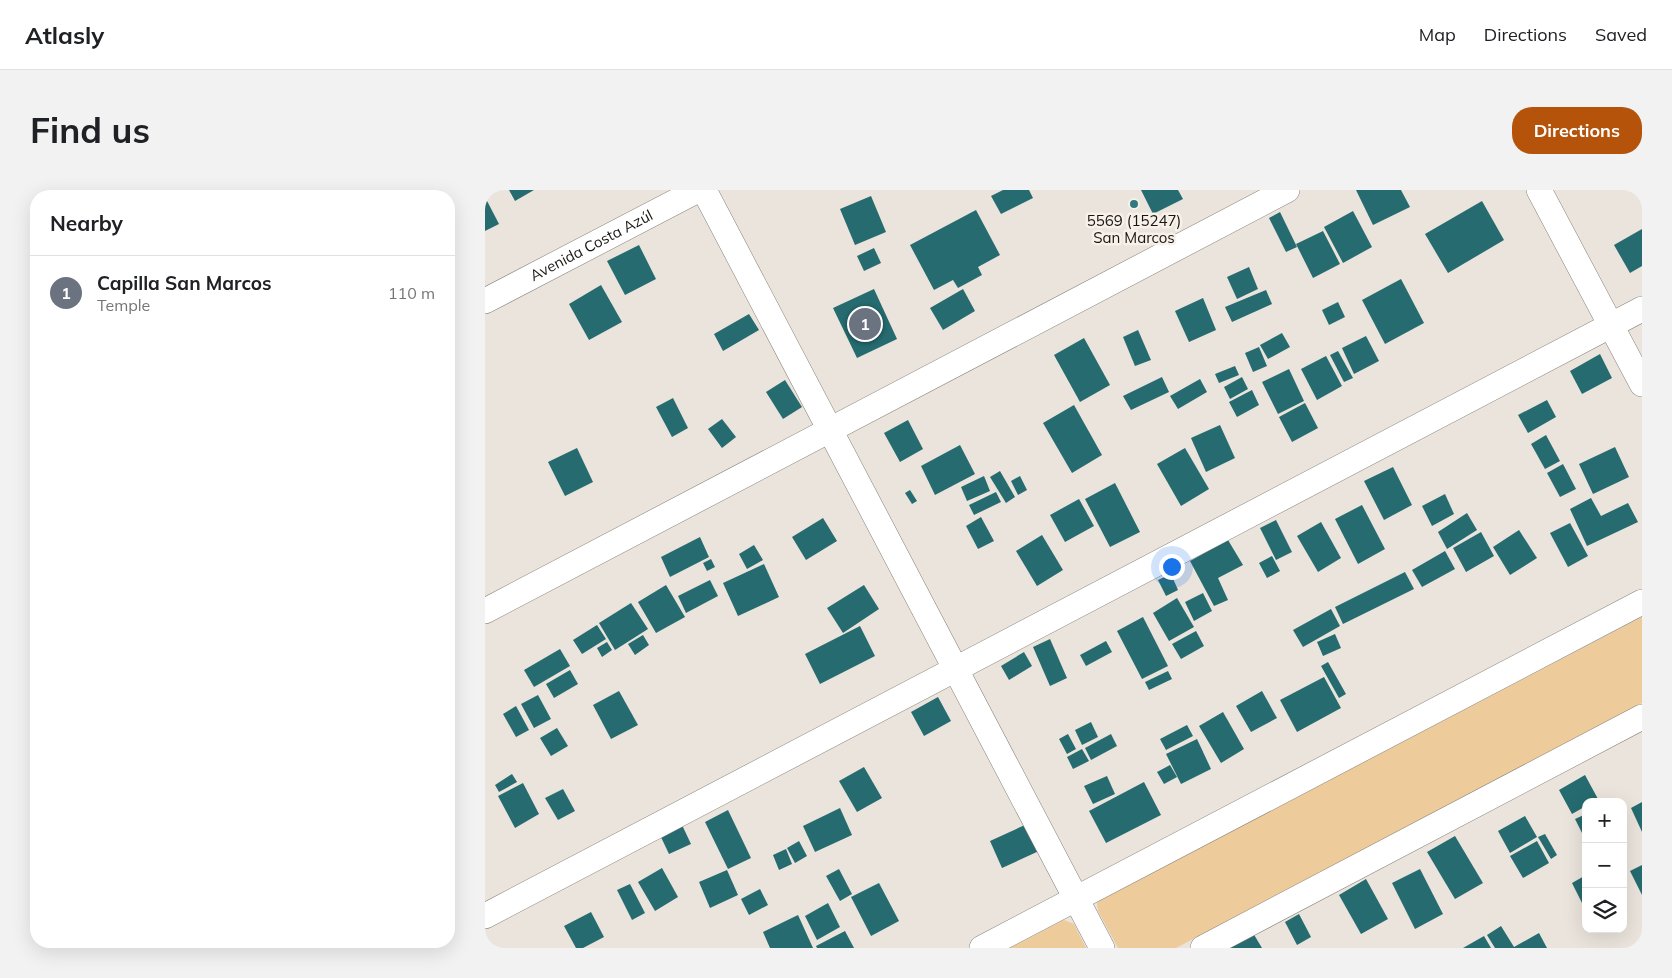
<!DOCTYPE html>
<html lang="en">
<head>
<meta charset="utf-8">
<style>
  body { margin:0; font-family:Mulish,sans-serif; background:#f2f2f2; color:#202124 }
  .controls { position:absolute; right:15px; bottom:15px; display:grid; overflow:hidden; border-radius:10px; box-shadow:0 5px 20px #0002 }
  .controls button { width:45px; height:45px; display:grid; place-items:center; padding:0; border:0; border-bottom:1px solid #e0e0e0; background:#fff; color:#202124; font:25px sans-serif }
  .you { position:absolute; left:686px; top:376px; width:18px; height:18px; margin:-12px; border:4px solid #fff; border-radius:50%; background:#1a73e8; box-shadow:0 0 0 8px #1a73e833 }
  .badge { display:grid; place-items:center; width:32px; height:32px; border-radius:50%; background:#b45309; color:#fff; font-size:16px; font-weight:700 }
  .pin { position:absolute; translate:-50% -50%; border:2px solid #fff; box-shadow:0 1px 5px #0006 }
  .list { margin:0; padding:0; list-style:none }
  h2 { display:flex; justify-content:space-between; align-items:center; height:65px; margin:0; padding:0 20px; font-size:21px }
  h2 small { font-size:16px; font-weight:400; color:#757577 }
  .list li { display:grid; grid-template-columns:32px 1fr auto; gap:15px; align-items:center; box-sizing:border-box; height:75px; padding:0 20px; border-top:1px solid #e0e0e0 }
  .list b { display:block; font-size:19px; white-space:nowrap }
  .list p { margin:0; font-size:16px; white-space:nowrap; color:#757577 }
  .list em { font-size:16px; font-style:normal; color:#757577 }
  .icon { flex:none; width:28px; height:28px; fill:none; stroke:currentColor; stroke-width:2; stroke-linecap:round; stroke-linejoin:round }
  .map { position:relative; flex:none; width:1157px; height:758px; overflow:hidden; border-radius:20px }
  header { display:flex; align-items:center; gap:30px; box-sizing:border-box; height:70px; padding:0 25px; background:#fff; border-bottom:1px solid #e0e0e0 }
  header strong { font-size:24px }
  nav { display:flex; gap:28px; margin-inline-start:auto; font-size:18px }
  .intro { display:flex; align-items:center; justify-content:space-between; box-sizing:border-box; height:120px; padding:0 30px }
  h1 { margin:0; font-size:35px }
  .button { padding:12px 22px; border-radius:20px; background:#b45309; color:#fff; font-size:18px; font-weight:700 }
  main { display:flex; gap:30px; padding:0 30px }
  aside { flex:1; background:#fff; border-radius:20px; box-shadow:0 5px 20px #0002 }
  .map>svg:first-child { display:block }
  .green { fill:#edcb9a }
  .building { fill:#256b6f }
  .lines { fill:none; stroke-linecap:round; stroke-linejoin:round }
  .minor-casing { stroke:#89847c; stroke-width:26 }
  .minor { stroke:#fff; stroke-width:25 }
  .poi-dot { fill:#317a7e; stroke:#f7f1e9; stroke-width:2 }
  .labels { text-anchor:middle; stroke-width:5; stroke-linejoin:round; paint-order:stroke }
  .poi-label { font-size:15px; fill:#181613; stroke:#f7f1e9 }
  .street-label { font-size:15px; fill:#181613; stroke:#f7f1e9 }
</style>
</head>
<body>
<header>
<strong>Atlasly</strong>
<nav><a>Map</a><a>Directions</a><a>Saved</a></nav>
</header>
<div class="intro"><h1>Find us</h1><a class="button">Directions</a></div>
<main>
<aside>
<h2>Nearby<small></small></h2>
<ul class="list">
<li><span class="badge" style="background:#6b7280">1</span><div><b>Capilla San Marcos</b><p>Temple</p></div><em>110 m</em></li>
</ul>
</aside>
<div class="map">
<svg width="1157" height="758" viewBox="0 0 1157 758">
  <rect width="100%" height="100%" fill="#eae4dc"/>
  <!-- green -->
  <g class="green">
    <polygon points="1157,427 1157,513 691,758 633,758 613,721 612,713 616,709"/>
    <polygon points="579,730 589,734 601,758 525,758"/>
  </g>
  <!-- building -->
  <g class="building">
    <polygon points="24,0 49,0 30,11"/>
    <polygon points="518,0 544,0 548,8 516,24 506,6"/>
    <polygon points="656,0 693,0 698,9 668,24"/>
    <polygon points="871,0 916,0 925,17 888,35"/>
    <polygon points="386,6 401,42 370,55 355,19"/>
    <polygon points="0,7 14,34 0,41"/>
    <polygon points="997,11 1019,50 963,83 940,44"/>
    <polygon points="491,20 515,65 493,77 497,85 473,98 468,90 449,100 425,55"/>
    <polygon points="868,21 887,57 858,73 839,37"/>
    <polygon points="795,22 812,57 801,62 784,28"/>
    <polygon points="1157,39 1157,76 1145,83 1129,55"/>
    <polygon points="838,41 855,74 828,88 811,54"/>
    <polygon points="154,55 171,89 140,105 122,71"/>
    <polygon points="389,58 396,73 379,81 372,66"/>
    <polygon points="764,77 773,99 752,109 742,87"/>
    <polygon points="916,89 939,133 900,154 877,110"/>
    <polygon points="116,95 137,132 104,150 84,114"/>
    <polygon points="389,99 412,149 372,168 348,118"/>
    <polygon points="478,99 490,121 458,140 445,118"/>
    <polygon points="781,100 787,114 747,132 740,117"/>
    <polygon points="718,108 731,140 704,152 690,121"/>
    <polygon points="853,112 860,127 844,135 837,120"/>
    <polygon points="264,124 274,140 238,161 229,144"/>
    <polygon points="653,140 666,170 650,176 638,147"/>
    <polygon points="797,143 805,157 783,169 775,155"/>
    <polygon points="881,146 894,171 869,184 857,158"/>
    <polygon points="599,148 625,195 595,212 569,165"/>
    <polygon points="774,157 782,176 768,182 760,163"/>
    <polygon points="853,161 868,188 859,192 845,165"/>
    <polygon points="1115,164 1127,188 1097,204 1085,181"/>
    <polygon points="841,166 857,196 832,210 816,179"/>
    <polygon points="750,176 754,185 734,193 730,184"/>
    <polygon points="804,179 819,211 793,224 777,192"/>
    <polygon points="677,187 684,202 646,220 638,206"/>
    <polygon points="757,187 763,199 745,209 739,197"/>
    <polygon points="715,189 722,202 693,219 685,206"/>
    <polygon points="300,190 317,217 298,229 281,202"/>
    <polygon points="767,200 774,215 752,227 744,212"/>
    <polygon points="188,208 203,238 187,247 171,217"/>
    <polygon points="1062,210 1071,227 1043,243 1033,225"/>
    <polygon points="820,213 833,238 807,252 794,227"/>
    <polygon points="589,215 617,265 587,283 558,233"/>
    <polygon points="237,229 251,247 237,258 223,239"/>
    <polygon points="423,230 438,259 415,272 399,243"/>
    <polygon points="735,235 750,268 721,282 706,248"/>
    <polygon points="1061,245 1075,271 1060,279 1046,254"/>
    <polygon points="475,255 490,284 450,305 436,276"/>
    <polygon points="1130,257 1144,287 1108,304 1094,274"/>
    <polygon points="92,258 108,292 80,306 63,272"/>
    <polygon points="700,258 724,299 696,316 672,274"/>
    <polygon points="1078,274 1091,299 1075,307 1062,283"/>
    <polygon points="908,277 927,315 899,330 879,291"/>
    <polygon points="515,281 530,307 521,313 505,287"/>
    <polygon points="499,286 505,301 482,311 476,297"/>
    <polygon points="535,286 542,300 533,305 526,291"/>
    <polygon points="630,293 655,342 625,357 600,309"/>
    <polygon points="425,300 432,311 427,314 420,303"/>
    <polygon points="511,302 516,312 489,325 484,315"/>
    <polygon points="960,304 969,324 947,336 937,316"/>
    <polygon points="1106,308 1116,326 1143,313 1153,332 1102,356 1085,319"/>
    <polygon points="594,309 609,336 580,352 565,325"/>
    <polygon points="877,315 900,359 873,374 850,329"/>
    <polygon points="982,323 992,340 962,359 953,342"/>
    <polygon points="496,327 509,351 493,359 481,336"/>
    <polygon points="338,328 352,351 321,370 307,347"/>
    <polygon points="791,330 807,362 791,370 775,338"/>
    <polygon points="836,332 856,368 833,382 812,346"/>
    <polygon points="1085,333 1103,366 1083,377 1065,343"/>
    <polygon points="1034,340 1052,368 1025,385 1008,357"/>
    <polygon points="996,342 1009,366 981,382 968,358"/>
    <polygon points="557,345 578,380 552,396 531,361"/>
    <polygon points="215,347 224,367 185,387 176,367"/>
    <polygon points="743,350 758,375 733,388 743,410 729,416 705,371"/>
    <polygon points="269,355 278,370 262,379 254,364"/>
    <polygon points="960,361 970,379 937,397 927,380"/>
    <polygon points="787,366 795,381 782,388 774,373"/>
    <polygon points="226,369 230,377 222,381 218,373"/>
    <polygon points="279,374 294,407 253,426 238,393"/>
    <polygon points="920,382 929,399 858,434 850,417"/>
    <polygon points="686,384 693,400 681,406 673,390"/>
    <polygon points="225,390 233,406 201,423 193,406"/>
    <polygon points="181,395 200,427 171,443 153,412"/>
    <polygon points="379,395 394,419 358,443 342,418"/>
    <polygon points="718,403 727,421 709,431 700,412"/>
    <polygon points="692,408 709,437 684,451 668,423"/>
    <polygon points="146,413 163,439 130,460 114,433"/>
    <polygon points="846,419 855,436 818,457 808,440"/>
    <polygon points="658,427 683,476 657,489 632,441"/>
    <polygon points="112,435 121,449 97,464 88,450"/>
    <polygon points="375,436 390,466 335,494 320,464"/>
    <polygon points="711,441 719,456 696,469 687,454"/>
    <polygon points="850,444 856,458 838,466 832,452"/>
    <polygon points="158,445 164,455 150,465 143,454"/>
    <polygon points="565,449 582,488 565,496 548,457"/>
    <polygon points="621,451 627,462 601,476 595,465"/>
    <polygon points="122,452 127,460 117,467 112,458"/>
    <polygon points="75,459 85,476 49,497 39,480"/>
    <polygon points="539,462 547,476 524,490 516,476"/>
    <polygon points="843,472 861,504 854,508 836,476"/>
    <polygon points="85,480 93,494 69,508 61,494"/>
    <polygon points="683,481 687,489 664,500 660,492"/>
    <polygon points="839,487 856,518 812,542 795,510"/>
    <polygon points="134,501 153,535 126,549 108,515"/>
    <polygon points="777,501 792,528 766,542 751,516"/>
    <polygon points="53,505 66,529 49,538 36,514"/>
    <polygon points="453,507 466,531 439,546 426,522"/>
    <polygon points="31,516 44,540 31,547 18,524"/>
    <polygon points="738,522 759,559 736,573 714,536"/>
    <polygon points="606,532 613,547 597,555 590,540"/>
    <polygon points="702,535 708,546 681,560 675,549"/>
    <polygon points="72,538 83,556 66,566 55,548"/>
    <polygon points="583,544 591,559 582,564 574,549"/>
    <polygon points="626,544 632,556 606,570 600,558"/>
    <polygon points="712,549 726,579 696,594 681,564"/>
    <polygon points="597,559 604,571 588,579 582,567"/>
    <polygon points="685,575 692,587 679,594 672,582"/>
    <polygon points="379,577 397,608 372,622 354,591"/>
    <polygon points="27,584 32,592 14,602 10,595"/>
    <polygon points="1100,585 1113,609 1108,612 1101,612 1101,616 1087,624 1074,600"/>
    <polygon points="622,586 630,604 608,614 599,596"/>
    <polygon points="659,592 676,625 621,653 604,621"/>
    <polygon points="38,593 54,624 30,638 13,606"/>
    <polygon points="78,599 90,621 73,630 60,608"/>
    <polygon points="1157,612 1157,642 1146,618"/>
    <polygon points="355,618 367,645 330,662 318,636"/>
    <polygon points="243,620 266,668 243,679 220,632"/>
    <polygon points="1101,624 1101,651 1090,629"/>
    <polygon points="1040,626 1052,647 1025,663 1013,641"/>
    <polygon points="542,634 554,661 517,678 505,651"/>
    <polygon points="197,635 206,654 184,664 175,645"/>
    <polygon points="1060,644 1072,665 1066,669 1053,647"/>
    <polygon points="970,646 998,693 970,709 942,662"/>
    <polygon points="314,651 322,666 310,673 302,658"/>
    <polygon points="1052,651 1064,673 1038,688 1025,666"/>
    <polygon points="301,659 307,674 294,680 288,665"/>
    <polygon points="1157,675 1157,705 1145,681"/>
    <polygon points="177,678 193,707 170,721 153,692"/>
    <polygon points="354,679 367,704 355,711 341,686"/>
    <polygon points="935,679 958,724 930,739 907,693"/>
    <polygon points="242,680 253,705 225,718 214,692"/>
    <polygon points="1101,685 1101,717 1099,717 1087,693"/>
    <polygon points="881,689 903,729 876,744 854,705"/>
    <polygon points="394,693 414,731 386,746 366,707"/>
    <polygon points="145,694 160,723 147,730 132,700"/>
    <polygon points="275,699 283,715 264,725 256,709"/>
    <polygon points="343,713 355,737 332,750 320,726"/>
    <polygon points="106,722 119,747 98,758 91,758 79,736"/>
    <polygon points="814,724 826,747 812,755 800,732"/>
    <polygon points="313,725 328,758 285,758 278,742"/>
    <polygon points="1016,736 1029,757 1054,743 1062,758 1010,758 1002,745"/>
    <polygon points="360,741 369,758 332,758 331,756"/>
    <polygon points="768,743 777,758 742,758"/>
    <polygon points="999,746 1006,758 978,758"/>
  </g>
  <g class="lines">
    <defs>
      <g id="minor">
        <polyline points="219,0 617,758"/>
        <polyline points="1054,0 1157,194"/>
        <path id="s1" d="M 0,111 L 213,0"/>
        <polyline points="0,421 802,0"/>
        <polyline points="0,726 1157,119"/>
        <polyline points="497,758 1157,412"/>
        <polyline points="718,758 1157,527"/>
      </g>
    </defs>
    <!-- minor casing -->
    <use href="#minor" class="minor-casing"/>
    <!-- minor -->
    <use href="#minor" class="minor"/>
  </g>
  <!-- markers -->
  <circle class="poi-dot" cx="649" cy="14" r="5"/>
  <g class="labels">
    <!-- poi labels -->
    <g class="poi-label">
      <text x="649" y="36">5569 (15247)<tspan x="649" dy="17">San Marcos</tspan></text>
    </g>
    <!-- street labels -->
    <g class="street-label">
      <text dy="5" stroke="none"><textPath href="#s1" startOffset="120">Avenida Costa Azúl</textPath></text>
    </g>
  </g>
</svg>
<div class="controls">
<button>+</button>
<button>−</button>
<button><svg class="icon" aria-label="layers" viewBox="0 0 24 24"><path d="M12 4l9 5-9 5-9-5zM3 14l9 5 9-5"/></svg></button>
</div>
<div class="you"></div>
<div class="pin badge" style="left:380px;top:134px;background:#6b7280">1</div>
</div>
</main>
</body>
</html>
